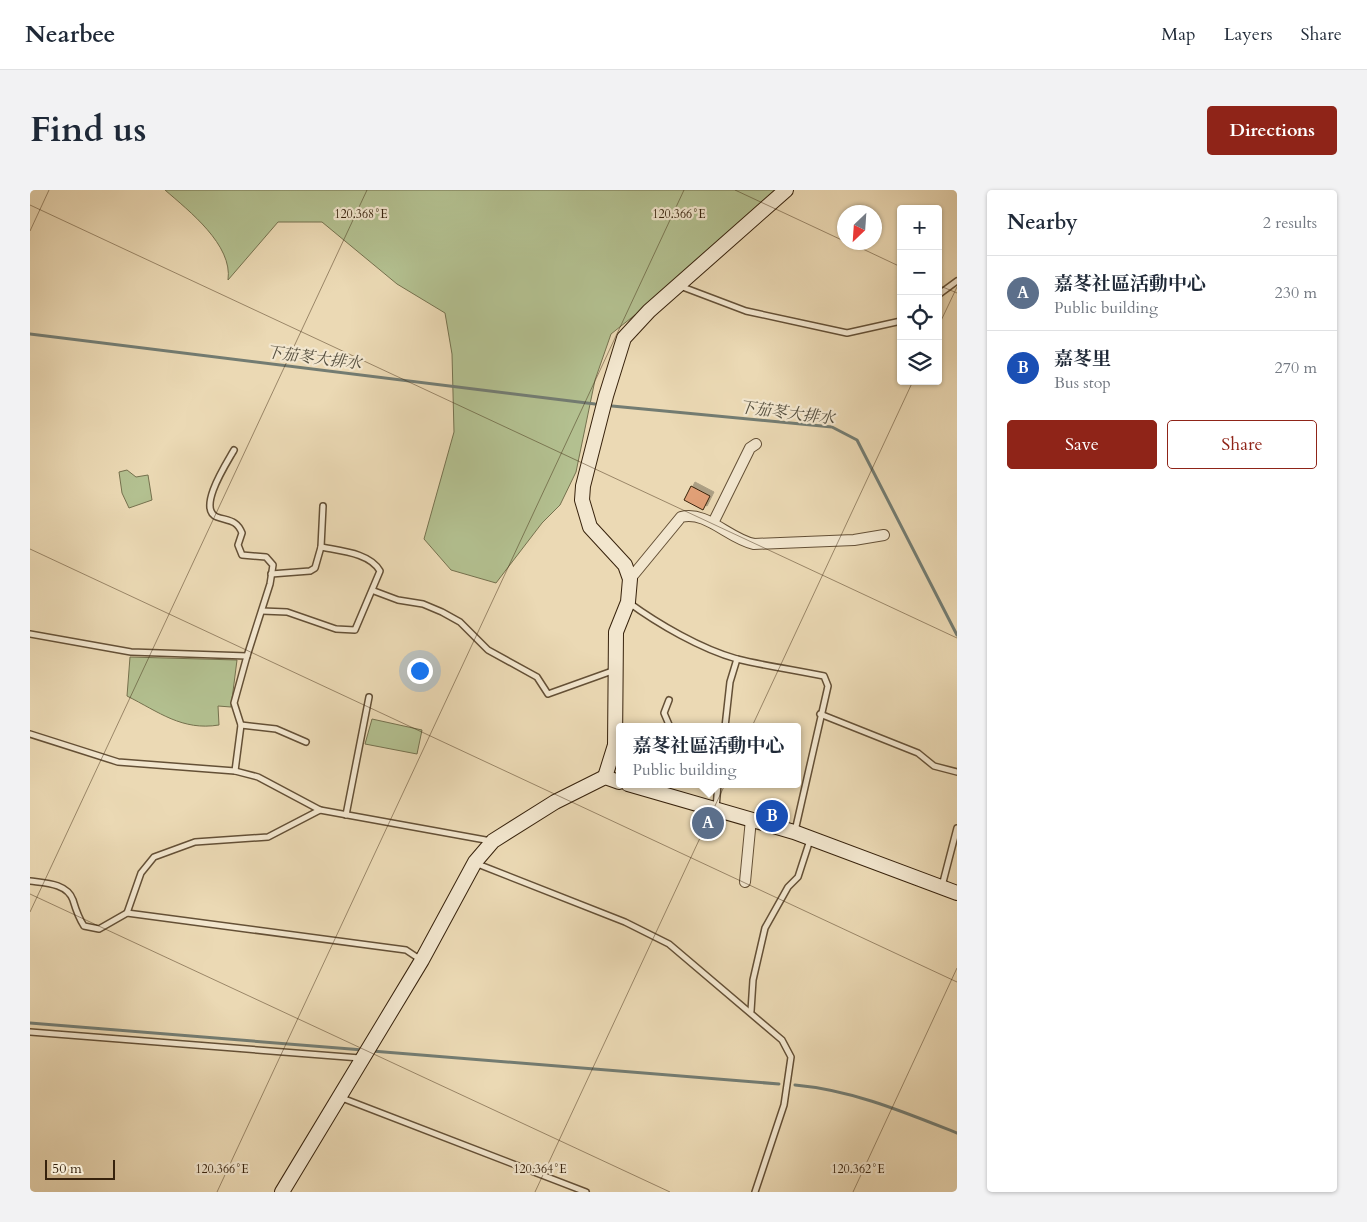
<!DOCTYPE html>
<html lang="en">
<head>
<meta charset="utf-8">
<style>
  body { margin:0; font-family:Cardo,"Noto Serif TC",serif; background:#f2f2f3; color:#1f2937 }
  .controls { position:absolute; right:15px; top:15px; display:grid; overflow:hidden; border-radius:5px; box-shadow:0 1px 4px #0004 }
  .controls button { width:45px; height:45px; display:grid; place-items:center; padding:0; border:0; border-bottom:1px solid #e0e1e3; background:#fff; color:#1f2937; font:25px sans-serif }
  .compass { position:absolute; left:807px; top:15px; width:45px; height:45px; border-radius:50%; background:#fff; box-shadow:0 1px 4px #0004; rotate:205deg }
  .scale { position:absolute; left:15px; bottom:12px; width:70px; box-sizing:border-box; padding-left:5px; border:2px solid #37220c; border-top:0; font-size:14px; line-height:18px; white-space:nowrap; color:#37220c; -webkit-text-stroke:4px #f2e6ce; paint-order:stroke }
  .you { position:absolute; left:389px; top:480px; width:18px; height:18px; margin:-12px; border:4px solid #fff; border-radius:50%; background:#1a73e8; box-shadow:0 0 0 8px #1a73e833 }
  .badge { display:grid; place-items:center; width:32px; height:32px; border-radius:50%; background:#8f2418; color:#fff; font-size:16px; font-weight:700 }
  .pin { position:absolute; translate:-50% -50%; border:2px solid #fff; box-shadow:0 1px 5px #0006 }
  .popup { position:absolute; left:586px; top:533px; width:185px; height:65px; box-sizing:border-box; display:grid; place-content:center; border-radius:5px; background:#fff; filter:drop-shadow(0 1px 4px #0005); font-size:16px; white-space:nowrap; color:#747a83 }
  .popup b { font-size:19px; color:#1f2937 }
  .popup::after { content:''; position:absolute; left:50%; top:100%; margin-left:-10px; border:10px solid transparent; border-top-color:#fff }
  .list { margin:0; padding:0; list-style:none }
  h2 { display:flex; justify-content:space-between; align-items:center; height:65px; margin:0; padding:0 20px; font-size:21px }
  h2 small { font-size:16px; font-weight:400; color:#747a83 }
  .list li { display:grid; grid-template-columns:32px 1fr auto; gap:15px; align-items:center; box-sizing:border-box; height:75px; padding:0 20px; border-top:1px solid #e0e1e3 }
  .list b { display:block; font-size:19px; white-space:nowrap }
  .list p { margin:0; font-size:16px; white-space:nowrap; color:#747a83 }
  .list em { font-size:16px; font-style:normal; color:#747a83 }
  .actions { display:flex; gap:10px; padding:15px 20px }
  .actions a { flex:1; padding:11px 0; border:1px solid #8f2418; border-radius:5px; text-align:center; font-size:18px; color:#8f2418 }
  .actions .main { background:#8f2418; color:#fff }
  .icon { flex:none; width:28px; height:28px; fill:none; stroke:currentColor; stroke-width:2; stroke-linecap:round; stroke-linejoin:round }
  .map { position:relative; flex:none; width:927px; height:1002px; overflow:hidden; border-radius:5px }
  header { display:flex; align-items:center; gap:30px; box-sizing:border-box; height:70px; padding:0 25px; background:#fff; border-bottom:1px solid #e0e1e3 }
  header strong { font-size:24px }
  nav { display:flex; gap:28px; margin-inline-start:auto; font-size:18px }
  .intro { display:flex; align-items:center; justify-content:space-between; box-sizing:border-box; height:120px; padding:0 30px }
  h1 { margin:0; font-size:35px }
  .button { padding:12px 22px; border-radius:5px; background:#8f2418; color:#fff; font-size:18px; font-weight:700 }
  main { display:flex; gap:30px; padding:0 30px }
  aside { flex:1; background:#fff; border-radius:5px; box-shadow:0 1px 4px #0004 }
  .map>svg:first-child { display:block }
  .green { fill:#b3c090; stroke:#75714e }
  .lines { fill:none; stroke-linecap:round; stroke-linejoin:round }
  .stream { stroke:#737c72; stroke-width:3 }
  .building { fill:#e1a077; stroke:#37220c; filter:url(#shadow) }
  .lane-casing { stroke:#645036; stroke-width:8 }
  .street-casing { stroke:#645036; stroke-width:12 }
  .secondary-casing { stroke:#37220c; stroke-width:16 }
  .lane { stroke:#f2e6ce; stroke-width:5 }
  .street { stroke:#f2e6ce; stroke-width:10 }
  .secondary { stroke:#f2e6ce; stroke-width:14 }
  .ticks { fill:none; stroke:#37220c; stroke-width:1; stroke-opacity:0.45 }
  .labels { text-anchor:middle; stroke-width:4.5; stroke-linejoin:round; paint-order:stroke }
  .water-label { font-size:16px; font-style:italic; fill:#554f3f; stroke:#f2e6ce }
  .ticks-label { font-size:12px; text-anchor:middle; fill:#37220c; stroke:#f2e6ce; stroke-width:4.5; stroke-linejoin:round; paint-order:stroke }
</style>
</head>
<body>
<header>
<strong>Nearbee</strong>
<nav><a>Map</a><a>Layers</a><a>Share</a></nav>
</header>
<div class="intro"><h1>Find us</h1><a class="button">Directions</a></div>
<main>
<div class="map">
<svg width="927" height="1002" viewBox="0 0 927 1002">
  <defs>
    <filter id="shadow"><feDropShadow dx="4" dy="-4" stdDeviation="0" flood-color="#0004"/></filter>
  </defs>
  <rect width="100%" height="100%" fill="#ebd9b4"/>
  <filter id="stains"><feTurbulence type="fractalNoise" baseFrequency=".004" numOctaves="4"/><feColorMatrix values="0 0 0 0 .2 0 0 0 0 .09 0 0 0 0 .02 0 0 0 .5 -.17"/></filter>
  <radialGradient id="worn" r=".72"><stop offset=".6" stop-color="#630" stop-opacity="0"/><stop offset="1" stop-color="#630" stop-opacity=".3"/></radialGradient>
  <!-- green -->
  <g class="green">
    <path d="M 135,0 L 762,0 L 581,144 L 565,190 L 546,282 L 530,315 L 512,333 L 466,393 L 421,380 L 394,349 L 424,242 L 422,164 L 415,123 L 367,94 L 292,32 L 248,32 L 198,90 C 203,55 159,21 135,0 Z"/>
    <polygon points="97,280 106,287 118,285 122,310 99,318 92,303 89,282"/>
    <path d="M 100,467 L 207,470 L 201,517 L 188,516 L 189,535 C 152,541 129,522 97,506 Z"/>
    <polygon points="342,529 392,540 387,564 335,554"/>
  </g>
  <g class="lines">
    <!-- stream -->
    <g class="stream">
      <polyline points="0,144 565,214"/>
      <polyline points="582,216 802,237 827,250 927,445"/>
      <polyline points="0,833 333,860"/>
      <polyline points="342,861 749,894"/>
      <path d="M 765,895 C 822,900 874,922 927,943"/>
    </g>
  </g>
  <!-- building -->
  <g class="building">
    <polygon points="661,296 680,306 673,320 654,310"/>
    <polygon points="676,626 683,628 678,646 671,644"/>
  </g>
  <g class="lines">
    <defs>
      <g id="lane">
        <polyline points="650,96 716,121 817,143 871,131"/>
        <polyline points="908,105 927,91"/>
        <path d="M 204,260 C 198,271 166,319 187,327 C 199,331 207,330 212,343 L 208,355 L 212,365 L 236,367 L 243,375 L 240,394 L 217,466 L 204,513 L 211,535 L 205,581"/>
        <polyline points="241,384 280,381 285,378 291,357 293,316"/>
        <polyline points="344,401 368,410 393,414 412,422 430,432 458,460 507,487 518,504 585,480"/>
        <path d="M 598,412 C 628,434 671,459 707,469 C 735,476 765,480 794,486 L 798,496 L 765,641"/>
        <path d="M 232,421 L 257,422 L 306,439 L 325,440 L 350,381 C 340,363 311,361 291,357"/>
        <polyline points="0,444 101,462 217,466"/>
        <polyline points="639,510 634,523 640,537"/>
        <polyline points="790,524 888,563 904,576 927,582"/>
        <polyline points="211,535 246,539 276,552"/>
        <polyline points="695,537 700,492 707,469"/>
        <polyline points="0,544 88,572 205,581 228,587 290,620 461,651"/>
        <polyline points="686,618 688,594"/>
        <polyline points="316,625 339,507"/>
        <polyline points="445,673 595,732 639,754 752,850 761,867 754,915 725,1002"/>
        <path d="M 0,691 C 14,693 37,693 43,710 C 46,720 48,727 54,736 L 69,739 L 97,723 L 376,760 L 391,770"/>
        <polyline points="912,696 927,638"/>
        <polyline points="97,723 111,683 124,667 165,652 238,647 290,620"/>
        <polyline points="721,821 723,790 735,738 758,697 768,687 780,650"/>
        <polyline points="0,842 330,868"/>
        <polyline points="312,908 556,1002"/>
      </g>
      <g id="street">
        <polyline points="683,333 720,258 726,254"/>
        <path d="M 600,389 L 651,327 C 676,320 699,349 724,354 L 824,350 L 854,345"/>
        <polyline points="715,692 721,629"/>
      </g>
      <g id="secondary">
        <polyline points="575,587 585,555 586,442 598,412 600,389 595,375 560,337 552,310 553,296 576,206 594,148 619,121 756,0"/>
        <polyline points="598,594 764,642 927,703"/>
        <polyline points="252,1002 392,770 445,672 463,651 525,612 575,587 589,592"/>
      </g>
    </defs>
    <!-- lane casing -->
    <use href="#lane" class="lane-casing"/>
    <!-- street casing -->
    <use href="#street" class="street-casing"/>
    <!-- secondary casing -->
    <use href="#secondary" class="secondary-casing"/>
    <!-- lane -->
    <use href="#lane" class="lane"/>
    <!-- street -->
    <use href="#street" class="street"/>
    <!-- secondary -->
    <use href="#secondary" class="secondary"/>
  </g>
  <!-- ticks -->
  <path class="ticks" d="M 705,0 L 814,51M 0,15 L 927,448M 0,41 L 19,0M 818,52 L 871,77M 908,95 L 927,103M 908,137 L 927,97M 0,359 L 927,792M 0,704 L 640,1002M 0,722 L 337,0M 187,1002 L 654,0M 505,1002 L 883,191M 823,1002 L 927,778"/>
  <g class="labels">
    <!-- water labels -->
    <g class="water-label">
      <text transform="translate(284 167) rotate(7)" y="6">下茄苳大排水</text>
      <text transform="translate(757 222) rotate(7)" y="6">下茄苳大排水</text>
    </g>
  </g>
  <g class="ticks-label">
    <text x="331" y="28">120.368°E</text>
    <text x="649" y="28">120.366°E</text>
    <text x="192" y="983">120.366°E</text>
    <text x="510" y="983">120.364°E</text>
    <text x="828" y="983">120.362°E</text>
  </g>
  <rect width="100%" height="100%" filter="url(#stains)"/>
  <rect width="100%" height="100%" fill="url(#worn)"/>
</svg>
<div class="controls">
<button>+</button>
<button>−</button>
<button><svg class="icon" aria-label="locate" viewBox="0 0 24 24"><circle cx="12" cy="12" r="6"/><path d="M12 2v4M12 18v4M2 12h4M18 12h4"/></svg></button>
<button><svg class="icon" aria-label="layers" viewBox="0 0 24 24"><path d="M12 4l9 5-9 5-9-5zM3 14l9 5 9-5"/></svg></button>
</div>
<svg class="compass" viewBox="-18 -18 36 36"><path d="M0-13l5 13h-10z" fill="#e53935"/><path d="M0 13l5-13h-10z" fill="#747a83"/></svg>
<div class="scale">50 m</div>
<div class="you"></div>
<div class="pin badge" style="left:678px;top:633px;background:#5c6f8a">A</div>
<div class="popup"><b>嘉苳社區活動中心</b>Public building</div>
<div class="pin badge" style="left:742px;top:626px;background:#1a4fb4">B</div>
</div>
<aside>
<h2>Nearby<small>2 results</small></h2>
<ul class="list">
<li><span class="badge" style="background:#5c6f8a">A</span><div><b>嘉苳社區活動中心</b><p>Public building</p></div><em>230 m</em></li>
<li><span class="badge" style="background:#1a4fb4">B</span><div><b>嘉苳里</b><p>Bus stop</p></div><em>270 m</em></li>
</ul>
<div class="actions"><a class="main">Save</a><a>Share</a></div>
</aside>
</main>
</body>
</html>
